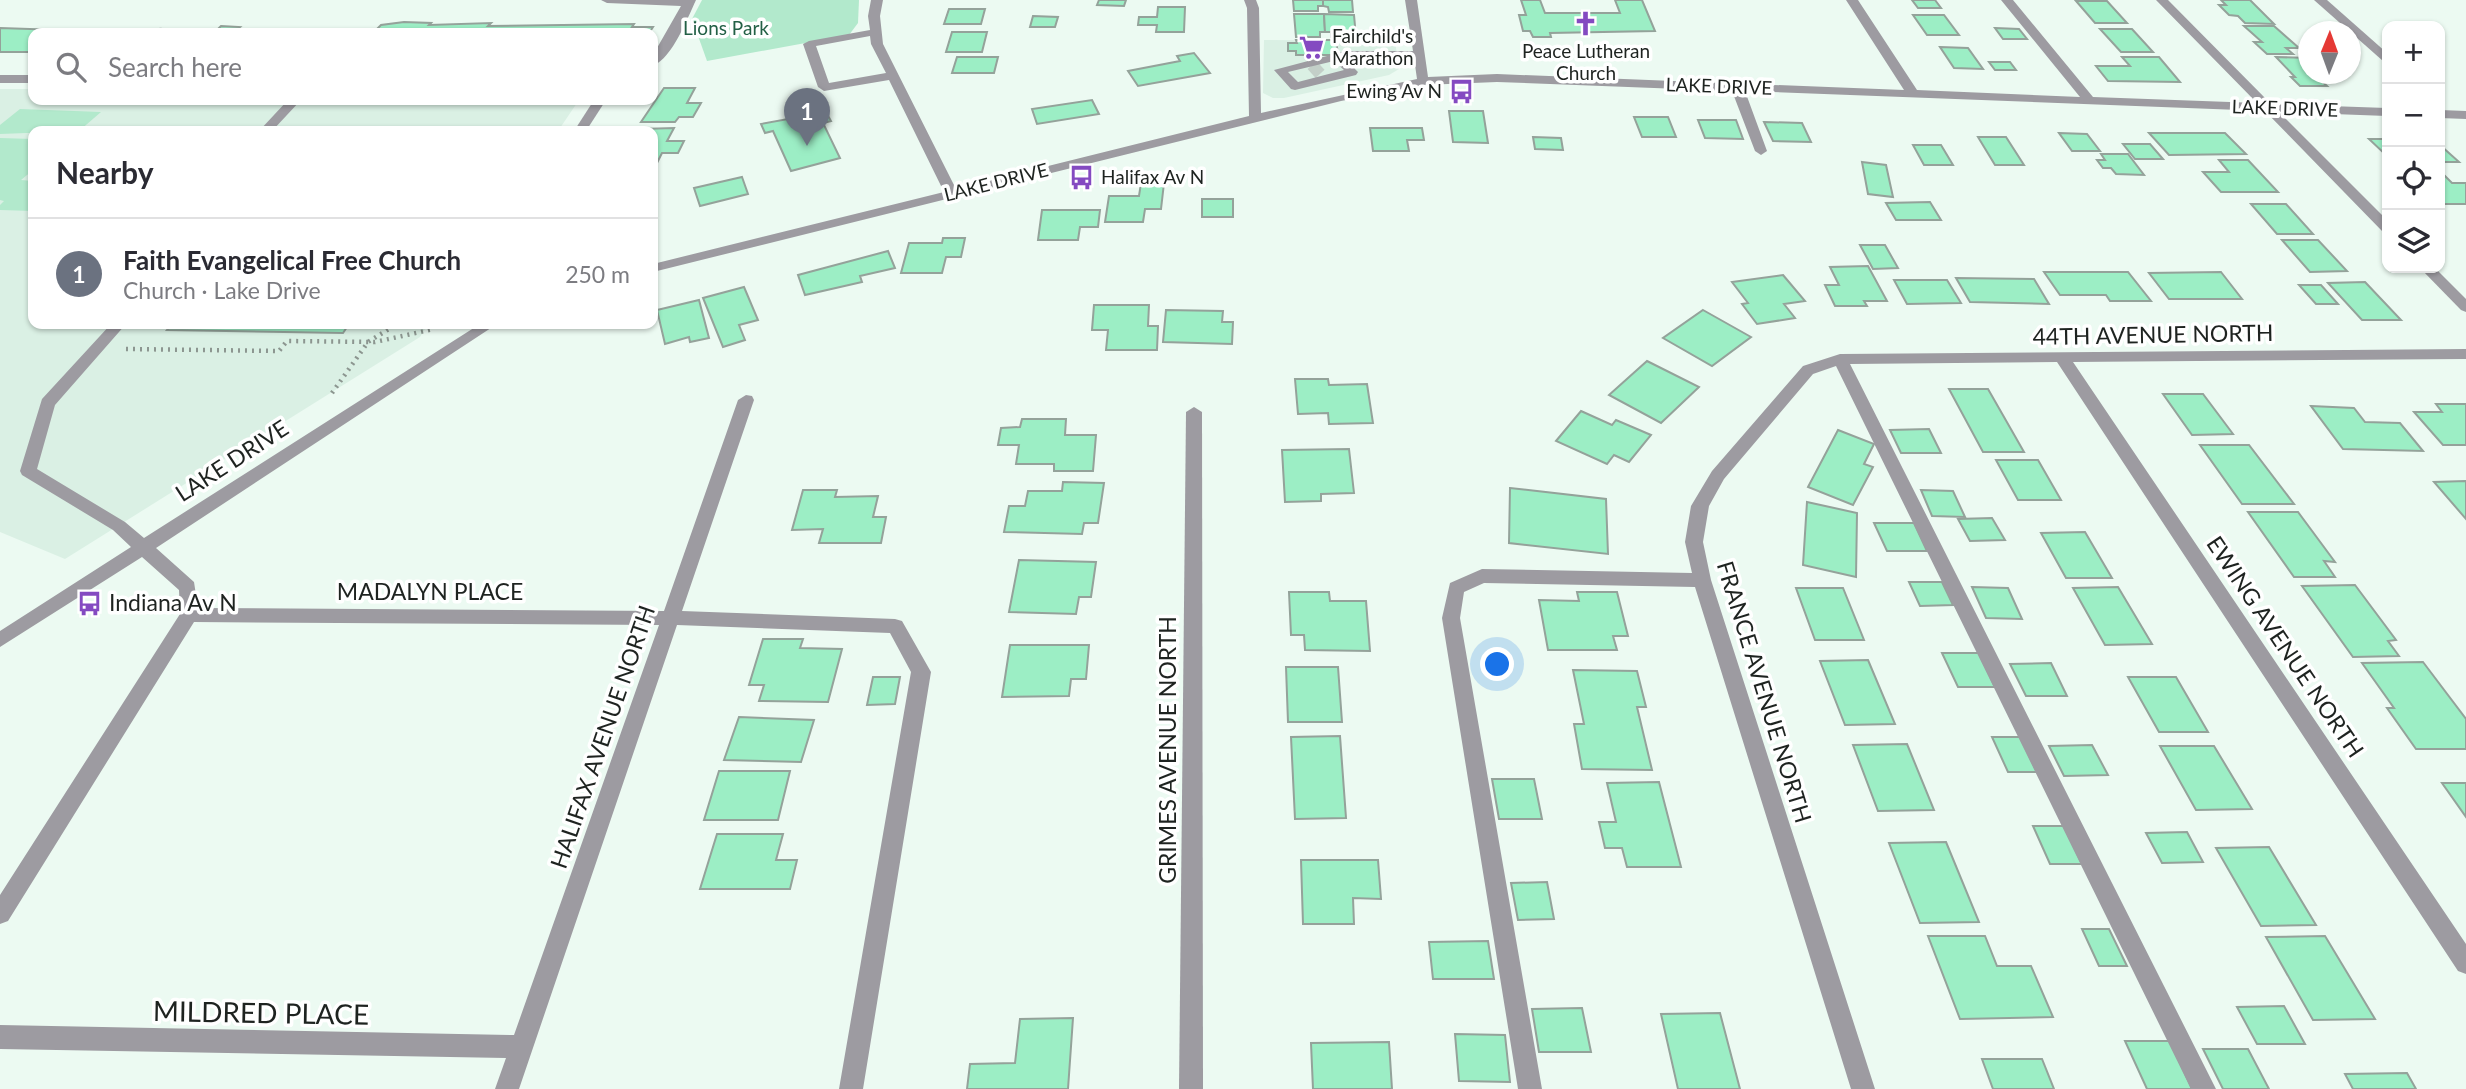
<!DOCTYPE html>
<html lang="en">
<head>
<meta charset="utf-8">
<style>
  body { margin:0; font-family:Lato,sans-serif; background:#f7f7f7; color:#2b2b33 }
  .controls { position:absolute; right:21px; top:21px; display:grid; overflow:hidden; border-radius:14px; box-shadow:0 2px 5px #0004 }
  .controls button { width:63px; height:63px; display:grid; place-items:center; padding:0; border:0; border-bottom:2px solid #e1e1e2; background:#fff; color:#2b2b33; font:35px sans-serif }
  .compass { position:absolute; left:2298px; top:21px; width:63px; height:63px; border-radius:50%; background:#fff; box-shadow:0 2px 5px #0004; rotate:1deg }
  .you { position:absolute; left:1498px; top:665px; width:24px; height:24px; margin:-18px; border:5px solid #fff; border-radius:50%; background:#1a73e8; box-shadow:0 0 0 10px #1a73e833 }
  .badge { display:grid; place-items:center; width:46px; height:46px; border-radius:50%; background:#1a73e8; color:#fff; font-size:23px; font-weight:700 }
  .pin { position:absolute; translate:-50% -58px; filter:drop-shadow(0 2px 4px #0008) }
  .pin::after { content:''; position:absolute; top:37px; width:24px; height:21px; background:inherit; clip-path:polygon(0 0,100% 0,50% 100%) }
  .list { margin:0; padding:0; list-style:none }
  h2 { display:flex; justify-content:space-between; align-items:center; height:91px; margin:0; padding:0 28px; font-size:30px }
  h2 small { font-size:23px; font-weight:400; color:#7c7c81 }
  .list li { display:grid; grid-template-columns:46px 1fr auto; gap:21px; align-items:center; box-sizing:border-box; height:112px; padding:0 28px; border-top:2px solid #e1e1e2 }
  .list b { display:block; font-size:26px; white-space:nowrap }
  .list p { margin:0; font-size:23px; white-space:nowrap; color:#7c7c81 }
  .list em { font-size:23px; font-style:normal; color:#7c7c81 }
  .icon { flex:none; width:38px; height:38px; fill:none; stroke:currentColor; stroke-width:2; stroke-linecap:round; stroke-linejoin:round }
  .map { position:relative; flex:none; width:2466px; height:1089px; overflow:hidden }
  .search { position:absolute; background:#fff; box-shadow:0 2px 5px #0004; left:28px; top:28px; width:630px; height:77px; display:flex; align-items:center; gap:18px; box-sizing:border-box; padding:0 24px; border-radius:14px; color:#7c7c81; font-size:26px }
  .panel { position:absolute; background:#fff; box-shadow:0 2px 5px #0004; left:28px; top:126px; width:630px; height:203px; border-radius:14px }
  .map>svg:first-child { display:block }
  .built { fill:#daf0e4 }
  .green { fill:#b2e9cc }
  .building { fill:#9ceec5; stroke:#94a29a; stroke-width:2 }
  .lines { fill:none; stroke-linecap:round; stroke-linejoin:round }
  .minor-tunnel { stroke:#c3cfc8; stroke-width:12; stroke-dasharray:12 6; stroke-linecap:butt }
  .path { stroke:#8c9690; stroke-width:4.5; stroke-dasharray:2 5; stroke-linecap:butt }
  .minor { fill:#9d9ba1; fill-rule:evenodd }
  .labels { text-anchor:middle; stroke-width:7; stroke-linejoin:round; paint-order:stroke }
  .far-park-label { font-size:19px; fill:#236046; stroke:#fff }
  .far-poi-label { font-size:19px; fill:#1e2320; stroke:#fff; text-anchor:start }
  .far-street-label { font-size:19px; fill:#1e2320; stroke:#fff }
  .street-label { font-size:23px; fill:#1e2320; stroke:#fff }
  .poi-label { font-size:23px; fill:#1e2320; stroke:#fff; text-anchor:start }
  .near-street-label { font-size:28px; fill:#1e2320; stroke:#fff }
</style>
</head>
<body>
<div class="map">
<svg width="2466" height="1089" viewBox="0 0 2466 1089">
  <rect width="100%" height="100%" fill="#ecfaf2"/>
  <!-- built -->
  <g class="built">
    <polygon points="1264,40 1395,41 1399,69 1389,75 1284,98 1273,98 1263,93"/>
    <polygon points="0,89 33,89 33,100 579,100 558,131 33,131 33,324 428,324 420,337 65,559 0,532"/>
  </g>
  <!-- green -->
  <g class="green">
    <polygon points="702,0 859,0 858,23 849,35 707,61 692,19"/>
    <polygon points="20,109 101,112 79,131 0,134 0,125"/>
    <polygon points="0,138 33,139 33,170 21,180 33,181 33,211 0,210 0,205 4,201 0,200"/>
  </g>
  <!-- building -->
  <g class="building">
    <polygon points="1099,0 1126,0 1124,6 1097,5"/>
    <polygon points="1293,0 1323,0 1323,6 1318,6 1318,11 1294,11"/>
    <polygon points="1323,0 1352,0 1353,12 1329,12 1328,7 1323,6"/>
    <polygon points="1521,0 1540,0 1545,13 1620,13 1615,0 1642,0 1655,31 1550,33 1551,37 1533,37 1530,31 1523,31 1519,15 1526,15"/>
    <polygon points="1912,0 1935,0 1941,8 1918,8"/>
    <polygon points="2221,0 2250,0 2274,24 2245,23 2238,16 2229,15 2219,5 2226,5"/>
    <polygon points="2076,1 2107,1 2127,23 2095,23"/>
    <polygon points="1158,7 1185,7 1184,32 1156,32 1157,25 1138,25 1139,17 1157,17"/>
    <polygon points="949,9 985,9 981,24 944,24"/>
    <polygon points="1294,14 1324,14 1325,32 1320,32 1320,37 1296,37"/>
    <polygon points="1324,14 1354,15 1356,37 1331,37 1331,32 1325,32"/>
    <polygon points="1913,15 1944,15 1959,35 1927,35"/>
    <polygon points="1033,16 1058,17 1055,27 1030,27"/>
    <polygon points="404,22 431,23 429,25 491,23 488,26 634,24 632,27 653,27 649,33 373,33 381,25"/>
    <polygon points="221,26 240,27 233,33 33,33 33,52 0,52 0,28 89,31 92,29 132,31 159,29 156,32 175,32 178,29 201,30 198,32 208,33 215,32"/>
    <polygon points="2244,26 2274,26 2299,48 2286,48 2293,54 2267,54 2254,42 2262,42"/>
    <polygon points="1995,28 2019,29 2027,39 2003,39"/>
    <polygon points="2100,29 2132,29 2153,52 2121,52"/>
    <polygon points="952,32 987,32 982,52 946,52"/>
    <polygon points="1296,40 1336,40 1338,55 1296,55 1296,51 1288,51 1288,43 1297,43"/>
    <polygon points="1940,47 1968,48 1983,69 1954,68"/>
    <polygon points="1194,53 1210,73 1138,86 1128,71 1180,61 1177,56"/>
    <polygon points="957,57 998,57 994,73 952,73"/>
    <polygon points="2122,57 2159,57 2180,82 2108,81 2096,66 2130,66"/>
    <polygon points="2276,57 2308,58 2308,74 2326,74 2331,79 2319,79 2327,86 2300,86 2291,77 2295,77"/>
    <polygon points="1989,62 2010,62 2016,70 1995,70"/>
    <polygon points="664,88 695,88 687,103 701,103 693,117 679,117 675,122 641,122"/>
    <polygon points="1092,100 1099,114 1037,124 1032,109"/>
    <polygon points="1449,111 1483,111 1488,143 1453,142"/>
    <polygon points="826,112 831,121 823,123 840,158 791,171 773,131 765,133 761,124"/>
    <polygon points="1634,117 1668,117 1676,137 1642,137"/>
    <polygon points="1698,120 1736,120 1743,139 1705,138"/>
    <polygon points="1764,122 1802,123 1811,142 1773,141"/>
    <polygon points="674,128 667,141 684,141 678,153 662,153 656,165 653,165 653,131 639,131 640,129"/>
    <polygon points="1370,128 1422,128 1424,140 1407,140 1409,151 1373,151"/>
    <polygon points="2059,133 2087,134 2100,151 2072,151"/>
    <polygon points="2149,133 2225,133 2246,154 2169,155"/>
    <polygon points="1533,137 1561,138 1563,150 1535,149"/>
    <polygon points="1978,137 2006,137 2024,165 1995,165"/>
    <polygon points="2369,139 2387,139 2387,156"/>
    <polygon points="2123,144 2150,144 2163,159 2135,159"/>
    <polygon points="1913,145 1941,145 1953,165 1924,165"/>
    <polygon points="2440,145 2459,162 2440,162"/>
    <polygon points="2101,154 2128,154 2144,175 2116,174 2111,168 2103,168 2097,160 2105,160"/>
    <polygon points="2219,160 2248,160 2278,192 2221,192 2203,172 2229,172"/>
    <polygon points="1862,162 1886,165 1893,197 1868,194"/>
    <polygon points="2440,171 2452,183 2466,183 2466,204 2442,204 2440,201"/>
    <polygon points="742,177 748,194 700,206 694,188"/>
    <polygon points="1141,183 1164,183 1161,209 1145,209 1143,222 1105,222 1109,196 1139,196"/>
    <rect x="1202" y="199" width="31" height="18"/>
    <polygon points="1930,202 1941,220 1896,220 1886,203"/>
    <polygon points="2251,204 2286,204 2313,234 2277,234"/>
    <polygon points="1042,210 1100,210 1098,227 1080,227 1078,240 1038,240"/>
    <polygon points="943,238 965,238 961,257 946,257 942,273 901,273 909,243 942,243"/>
    <polygon points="2282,240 2318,240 2347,271 2310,272"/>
    <polygon points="1860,245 1885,245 1898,268 1873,269"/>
    <polygon points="888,251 895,268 860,276 862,282 805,295 798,275"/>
    <polygon points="1868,266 1887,301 1864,301 1867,306 1835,306 1825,285 1839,285 1830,267"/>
    <polygon points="2044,272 2128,272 2151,301 2110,301 2106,295 2060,295"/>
    <polygon points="2221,272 2242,299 2169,299 2149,273"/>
    <polygon points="1783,275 1805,301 1784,304 1795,318 1757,324 1742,304 1748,303 1732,282"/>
    <polygon points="1956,278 2034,279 2049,304 1970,302"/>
    <polygon points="1894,280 1947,280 1961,303 1907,304"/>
    <polygon points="2365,282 2401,320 2362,320 2328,283"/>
    <polygon points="2299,285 2321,285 2338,304 2316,304"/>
    <polygon points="744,287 758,320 739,325 745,340 723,347 703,298"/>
    <polygon points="699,300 709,338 690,342 689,337 665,344 657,310"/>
    <polygon points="1094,305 1149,305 1148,326 1158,326 1157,350 1106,350 1108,330 1092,330"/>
    <polygon points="1166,310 1223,311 1222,322 1233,322 1232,344 1163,342"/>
    <polygon points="1703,310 1751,337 1712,366 1663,338"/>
    <polygon points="172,324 349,324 343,333 167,330"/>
    <polygon points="1647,361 1699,387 1661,423 1609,395"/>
    <polygon points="1295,379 1328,379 1329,385 1367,384 1373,423 1329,424 1328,413 1298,414"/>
    <polygon points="1949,389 1988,389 2024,452 1983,452"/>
    <polygon points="2163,394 2203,394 2233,434 2192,435"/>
    <polygon points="2436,404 2466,404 2466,445 2443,445 2414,412 2442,412"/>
    <polygon points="2311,406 2354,408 2365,422 2400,423 2423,451 2343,449"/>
    <polygon points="1581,411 1612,425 1616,420 1651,435 1629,462 1614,455 1607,464 1556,441"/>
    <polygon points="1022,419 1066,419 1065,435 1096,435 1093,471 1054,471 1054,464 1016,464 1019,445 998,445 1001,428 1020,427"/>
    <polygon points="1929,429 1941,453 1901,453 1890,430"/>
    <polygon points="1838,430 1874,444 1864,464 1873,467 1853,505 1808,487"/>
    <polygon points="2200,445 2249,445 2294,504 2242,504"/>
    <polygon points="1349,449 1354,493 1321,494 1321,501 1285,502 1282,450"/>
    <polygon points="1996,460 2038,460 2061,500 2018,500"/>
    <polygon points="2466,481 2466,519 2434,482"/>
    <polygon points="1063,482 1104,483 1098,523 1084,523 1082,534 1004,532 1009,506 1025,506 1028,491 1062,491"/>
    <polygon points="1510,488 1606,499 1608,554 1509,543"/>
    <polygon points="803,490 837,490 835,497 878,496 873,517 886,517 881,543 819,543 823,529 792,530"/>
    <polygon points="1921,490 1953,491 1965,517 1932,516"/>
    <polygon points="1807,502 1857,513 1856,577 1803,565"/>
    <polygon points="2248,512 2298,512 2335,562 2324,561 2335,577 2294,577"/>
    <polygon points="1992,518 2005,540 1970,541 1958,519"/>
    <polygon points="1874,523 1914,523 1927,551 1887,551"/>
    <polygon points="2085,532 2112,578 2066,578 2041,533"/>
    <polygon points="1019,560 1096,562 1091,597 1079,597 1076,614 1009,612"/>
    <polygon points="1909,582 1942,582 1953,605 1920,606"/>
    <polygon points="2355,585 2396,640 2388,641 2399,656 2353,657 2302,586"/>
    <polygon points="1972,587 2008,588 2022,619 1986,618"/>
    <polygon points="2118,587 2152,644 2105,645 2073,588"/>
    <polygon points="1796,588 1843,588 1864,640 1815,640"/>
    <polygon points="1289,592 1329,592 1330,601 1366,601 1370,651 1305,650 1304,635 1291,635"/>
    <polygon points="1577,592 1617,592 1628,636 1613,636 1617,650 1548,650 1539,600 1579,601"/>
    <polygon points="763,639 803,639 800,648 842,649 828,702 759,701 764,685 749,685"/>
    <polygon points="1010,645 1089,645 1086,679 1071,679 1069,696 1002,697"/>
    <polygon points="1942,653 1979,653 1995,687 1958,687"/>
    <polygon points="1868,660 1895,724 1845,725 1820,661"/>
    <polygon points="2423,662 2466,719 2466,749 2416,749 2387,708 2394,708 2362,663"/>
    <polygon points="2051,663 2067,696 2026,696 2010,664"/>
    <polygon points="1286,667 1338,667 1342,722 1288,722"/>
    <polygon points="1573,670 1637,671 1646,707 1637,707 1652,770 1582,769 1574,724 1584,724"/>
    <polygon points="873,677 900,677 895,704 867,705"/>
    <polygon points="2128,677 2176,677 2208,732 2159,732"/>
    <polygon points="739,717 814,720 801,762 724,760"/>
    <polygon points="1340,736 1346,818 1295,819 1291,737"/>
    <polygon points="1992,737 2020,737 2037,772 2008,772"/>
    <polygon points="1907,744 1934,810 1878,811 1853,745"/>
    <polygon points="2092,745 2108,775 2064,776 2049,746"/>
    <polygon points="2160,746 2214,746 2252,809 2196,810"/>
    <polygon points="719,771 790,771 778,820 704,820"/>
    <polygon points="1492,779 1534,779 1542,819 1499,819"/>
    <polygon points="1659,782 1681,867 1627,867 1622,848 1605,848 1599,822 1616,822 1607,783"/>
    <polygon points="2442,783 2466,783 2466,817"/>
    <polygon points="2033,826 2064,826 2082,864 2050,864"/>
    <polygon points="2187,832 2203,862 2162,863 2146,833"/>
    <polygon points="717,834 783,834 776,860 797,860 790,889 700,889"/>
    <polygon points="1946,842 1979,922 1920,923 1889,843"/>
    <polygon points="2269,847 2316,925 2261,926 2216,848"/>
    <polygon points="1301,860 1378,860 1381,899 1353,898 1354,924 1303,924"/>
    <polygon points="1547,882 1554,919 1518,920 1511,883"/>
    <polygon points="2082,929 2109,929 2127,966 2099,966"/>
    <polygon points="1928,936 1985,936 1997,966 2031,966 2053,1017 1960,1019"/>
    <polygon points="2325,936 2375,1019 2313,1020 2266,937"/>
    <polygon points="1488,941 1494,979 1433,979 1429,942"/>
    <polygon points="2284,1006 2305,1044 2257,1044 2237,1007"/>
    <polygon points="1582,1008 1591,1052 1539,1052 1532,1009"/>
    <polygon points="1720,1013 1740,1089 1678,1089 1661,1014"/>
    <polygon points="1073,1018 1068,1089 967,1089 970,1064 1015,1063 1020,1019"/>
    <polygon points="1455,1034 1505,1035 1510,1082 1459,1081"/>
    <polygon points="2125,1041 2170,1041 2192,1089 2147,1089"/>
    <polygon points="1389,1042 1392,1089 1313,1089 1311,1043"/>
    <polygon points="2203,1049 2248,1049 2269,1089 2223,1089"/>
    <polygon points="1982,1059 2042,1059 2054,1089 1993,1089"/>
    <polygon points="2407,1073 2416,1089 2353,1089 2345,1074"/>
  </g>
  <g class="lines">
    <!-- minor-tunnel -->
    <polyline class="minor-tunnel" points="1312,65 1322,76"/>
    <!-- path -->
    <g class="path">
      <polyline points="126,349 279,351 287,341 375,342 434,329"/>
      <polyline points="332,393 368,342 397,324"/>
    </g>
    <!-- minor -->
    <g class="minor">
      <path d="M 601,0 L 696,0 C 687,19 673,57 653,66 L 653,55 L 681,6 L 607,3 Z"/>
      <path d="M 871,0 L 883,0 L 880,16 L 883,44 L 956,189 L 1249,116 L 1247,8 L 1244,0 L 1256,0 L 1259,8 L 1261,113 L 1417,79 L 1414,58 L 1345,59 L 1358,72 L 1356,75 L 1295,90 L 1291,89 L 1274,70 L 1346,51 L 1413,51 L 1405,0 L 1417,0 L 1428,77 L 1497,74 L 1904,90 L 1846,0 L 1858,0 L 1917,90 L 2080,97 L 2001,0 L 2013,0 L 2093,97 L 2257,103 L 2156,0 L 2168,0 L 2271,104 L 2387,108 L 2387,116 L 2279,112 L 2387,220 L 2387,232 L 2382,231 L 2265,111 L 1745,91 L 1767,151 L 1761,155 L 1755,151 L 1732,91 L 1497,82 L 1423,85 L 1341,101 L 653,272 L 653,264 L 944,192 L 889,80 L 824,91 L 818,87 L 803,44 L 809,41 L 870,30 L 868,16 ZM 870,36 L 871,44 L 886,73 L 829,83 L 816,46 ZM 1334,61 L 1344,70 L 1298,82 L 1288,72 Z"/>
      <polygon points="2314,0 2327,0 2387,53 2387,62 2383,61"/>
      <rect x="0" y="75" width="33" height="8"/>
      <polygon points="288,100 301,100 272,131 259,131"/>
      <polygon points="594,100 606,100 586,131 574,131"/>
      <polygon points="2440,110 2466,111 2466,119 2440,118"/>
      <polygon points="2420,268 2435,268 2466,299 2466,312 2461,310"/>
      <polygon points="111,324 126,324 55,405 37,469 125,522 144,538 480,324 497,324 156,548 194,582 198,608 664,611 738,400 746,395 752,396 754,400 682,611 895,619 902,621 931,672 863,1089 839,1089 911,672 890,633 677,625 519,1089 495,1089 506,1058 0,1049 0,1025 514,1035 659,625 194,622 8,921 0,924 0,895 180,614 179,590 142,557 0,647 0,631 131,547 113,530 22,475 20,471 42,399"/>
      <polygon points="2466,349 2466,359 2073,362 2466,944 2466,974 2458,971 2057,362 1850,364 2216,1089 2191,1089 1836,366 1813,374 1724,479 1709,506 1703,542 1711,580 1875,1089 1851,1089 1695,587 1484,583 1464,592 1460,618 1542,1089 1518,1089 1442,618 1450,583 1482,569 1692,573 1685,542 1691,506 1712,471 1803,366 1840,354"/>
      <polygon points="1194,407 1202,412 1203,1089 1179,1089 1186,412"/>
    </g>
  </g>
  <!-- icons -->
  <defs>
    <symbol id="church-bare" viewBox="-9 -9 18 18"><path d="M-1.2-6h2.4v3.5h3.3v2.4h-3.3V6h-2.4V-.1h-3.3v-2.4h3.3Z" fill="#844ac1" stroke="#fff" stroke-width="2.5" paint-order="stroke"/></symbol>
    <symbol id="supermarket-bare" viewBox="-9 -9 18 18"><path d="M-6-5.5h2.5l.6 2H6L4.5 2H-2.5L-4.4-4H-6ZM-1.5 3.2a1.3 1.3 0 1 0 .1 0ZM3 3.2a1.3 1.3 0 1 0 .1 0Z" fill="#844ac1" stroke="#fff" stroke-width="2.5" paint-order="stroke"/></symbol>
    <symbol id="bus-bare" viewBox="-9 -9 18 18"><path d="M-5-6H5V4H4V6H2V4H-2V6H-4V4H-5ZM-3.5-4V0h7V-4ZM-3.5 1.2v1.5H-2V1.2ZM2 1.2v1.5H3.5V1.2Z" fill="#844ac1" stroke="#fff" stroke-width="2.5" paint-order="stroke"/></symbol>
  </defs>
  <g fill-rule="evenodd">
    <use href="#church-bare" x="1568" y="6" width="35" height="35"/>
    <use href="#supermarket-bare" x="1294" y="30" width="35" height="35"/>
    <use href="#bus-bare" x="1444" y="74" width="35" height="35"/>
    <use href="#bus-bare" x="1064" y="160" width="35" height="35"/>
    <use href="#bus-bare" x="72" y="586" width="35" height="35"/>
  </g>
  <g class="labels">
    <!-- far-park labels -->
    <g class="far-park-label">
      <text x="726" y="35">Lions Park</text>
    </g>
    <!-- far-poi labels -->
    <g class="far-poi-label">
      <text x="1332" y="43">Fairchild's<tspan x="1332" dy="22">Marathon</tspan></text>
      <text x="1586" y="58" text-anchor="middle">Peace Lutheran<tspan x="1586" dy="22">Church</tspan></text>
      <text x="1442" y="98" text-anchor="end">Ewing Av N</text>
      <text x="1101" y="184">Halifax Av N</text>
    </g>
    <!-- far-street labels -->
    <g class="far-street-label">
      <text transform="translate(1719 86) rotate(2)" y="7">LAKE DRIVE</text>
      <text transform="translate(2285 108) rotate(2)" y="7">LAKE DRIVE</text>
      <text transform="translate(996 182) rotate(-14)" y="7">LAKE DRIVE</text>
    </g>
    <!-- street labels -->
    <g class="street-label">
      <text transform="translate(2153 335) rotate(-1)" y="8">44TH AVENUE NORTH</text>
      <text transform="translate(232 461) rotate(-33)" y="8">LAKE DRIVE</text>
      <text x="430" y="600">MADALYN PLACE</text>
      <text transform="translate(2285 647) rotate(56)" y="8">EWING AVENUE NORTH</text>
      <text transform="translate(1764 692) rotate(73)" y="8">FRANCE AVENUE NORTH</text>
      <text transform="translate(603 737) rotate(-71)" y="8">HALIFAX AVENUE NORTH</text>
      <text transform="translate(1168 750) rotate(-90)" y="8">GRIMES AVENUE NORTH</text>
    </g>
    <!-- poi labels -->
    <g class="poi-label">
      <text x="109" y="611">Indiana Av N</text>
    </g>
    <!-- near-street labels -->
    <g class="near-street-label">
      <text transform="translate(261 1013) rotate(1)" y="10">MILDRED PLACE</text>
    </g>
  </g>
</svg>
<div class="controls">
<button>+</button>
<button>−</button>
<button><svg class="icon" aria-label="locate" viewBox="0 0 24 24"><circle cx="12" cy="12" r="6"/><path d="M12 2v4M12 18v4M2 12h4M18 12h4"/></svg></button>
<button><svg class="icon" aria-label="layers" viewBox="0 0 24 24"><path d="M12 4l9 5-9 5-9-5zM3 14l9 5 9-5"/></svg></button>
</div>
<svg class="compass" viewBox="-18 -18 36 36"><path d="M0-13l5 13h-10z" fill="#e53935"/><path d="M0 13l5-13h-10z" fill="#7c7c81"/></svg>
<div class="you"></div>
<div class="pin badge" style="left:807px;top:146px;background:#6b7280">1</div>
<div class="search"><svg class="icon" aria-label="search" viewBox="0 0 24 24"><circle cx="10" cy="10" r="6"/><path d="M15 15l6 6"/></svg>Search here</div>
<section class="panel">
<h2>Nearby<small></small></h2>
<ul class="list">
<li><span class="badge" style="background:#6b7280">1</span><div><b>Faith Evangelical Free Church</b><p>Church · Lake Drive</p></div><em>250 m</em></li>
</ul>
</section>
</div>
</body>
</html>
